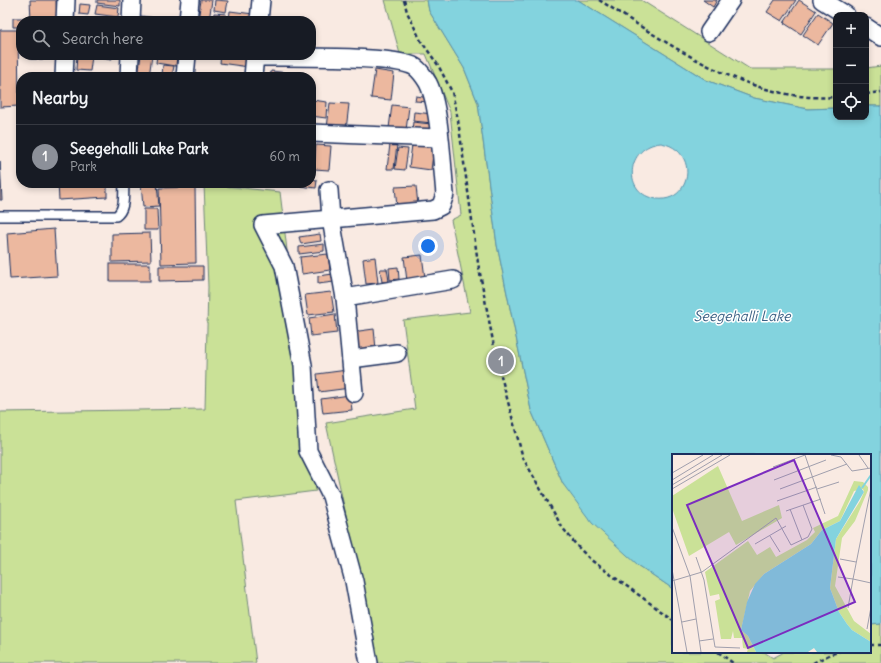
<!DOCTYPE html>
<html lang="en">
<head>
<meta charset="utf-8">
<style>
  body { margin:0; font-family:Delius,sans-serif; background:#20242c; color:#f1f3f6 }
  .controls { position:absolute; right:12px; top:12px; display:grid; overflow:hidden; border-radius:8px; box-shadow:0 2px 6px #0003 }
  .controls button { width:36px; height:36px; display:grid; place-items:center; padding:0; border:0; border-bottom:1px solid #363941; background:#171b24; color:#f1f3f6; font:20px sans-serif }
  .you { position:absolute; left:428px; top:246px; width:14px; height:14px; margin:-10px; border:3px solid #fff; border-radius:50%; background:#1a73e8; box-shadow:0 0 0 6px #1a73e833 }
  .badge { display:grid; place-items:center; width:26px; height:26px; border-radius:50%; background:#8c9099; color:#fff; font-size:13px; font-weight:700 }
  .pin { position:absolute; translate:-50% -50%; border:2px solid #fff; box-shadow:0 1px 4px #0006 }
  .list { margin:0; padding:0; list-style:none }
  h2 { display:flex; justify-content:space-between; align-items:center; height:52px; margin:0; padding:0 16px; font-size:17px }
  h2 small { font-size:13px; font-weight:400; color:#9ea1a6 }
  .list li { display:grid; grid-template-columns:26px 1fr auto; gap:12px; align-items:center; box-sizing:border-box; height:64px; padding:0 16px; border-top:1px solid #363941 }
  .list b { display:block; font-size:15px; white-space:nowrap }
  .list p { margin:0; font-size:13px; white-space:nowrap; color:#9ea1a6 }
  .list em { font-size:13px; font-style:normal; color:#9ea1a6 }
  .icon { flex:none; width:22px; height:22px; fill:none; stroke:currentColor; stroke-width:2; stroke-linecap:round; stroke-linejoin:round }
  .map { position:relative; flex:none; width:881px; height:663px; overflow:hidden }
  .search { position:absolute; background:#171b24; box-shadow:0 2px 6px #0003; left:16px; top:16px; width:300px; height:44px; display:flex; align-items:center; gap:10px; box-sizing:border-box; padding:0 14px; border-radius:16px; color:#9ea1a6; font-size:15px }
  .panel { position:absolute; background:#171b24; box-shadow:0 2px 6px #0003; left:16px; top:72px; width:300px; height:116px; border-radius:16px }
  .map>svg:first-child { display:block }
  .green { fill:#cae197; stroke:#72887a }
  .water { fill:#83d3de; stroke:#5991ab; fill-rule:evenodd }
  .building { fill:#ecb89f; stroke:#1b2f5e }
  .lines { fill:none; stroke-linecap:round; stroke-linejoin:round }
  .service-casing { stroke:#1b2f5e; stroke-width:12 }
  .minor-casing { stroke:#1b2f5e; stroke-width:20 }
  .path { stroke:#1b2f5e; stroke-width:2.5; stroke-dasharray:4 3; stroke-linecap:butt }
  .service { stroke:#fff; stroke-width:9 }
  .minor { stroke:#fff; stroke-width:17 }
  .labels { text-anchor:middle; stroke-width:3; stroke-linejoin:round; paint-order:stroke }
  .water-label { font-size:14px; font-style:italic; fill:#3a6084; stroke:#fff }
  .inset-river { fill:none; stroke:#83d3de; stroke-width:2 }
  .inset-road { fill:none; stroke:#a09fad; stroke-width:1 }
  .view { fill:#7b2cbf; fill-opacity:0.15; stroke:#7b2cbf; stroke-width:2 }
  .inset-edge { fill:none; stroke:#1b2f5e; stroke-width:2 }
</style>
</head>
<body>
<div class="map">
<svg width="881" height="663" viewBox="0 0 881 663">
  <rect width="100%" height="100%" fill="#f9eae2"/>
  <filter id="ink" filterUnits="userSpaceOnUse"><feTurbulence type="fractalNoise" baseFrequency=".025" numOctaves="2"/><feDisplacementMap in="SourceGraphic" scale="8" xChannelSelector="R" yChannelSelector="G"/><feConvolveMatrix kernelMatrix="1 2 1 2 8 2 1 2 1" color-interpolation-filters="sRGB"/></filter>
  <g filter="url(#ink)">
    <!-- green -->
    <g class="green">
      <polygon points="385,0 427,0 429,11 464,68 478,103 497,245 531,410 563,484 638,565 673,589 673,652 764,652 773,658 784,652 870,652 870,625 881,624 881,663 378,663 326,423 415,409 403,320 470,312 451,220 461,215 450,112 426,54 400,54"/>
      <polygon points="578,0 641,0 750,69 836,69 836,108 808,109 754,98 706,80"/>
      <polygon points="881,66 881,106 866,106 866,68"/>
      <polygon points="204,184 280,192 316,491 236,501 256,663 0,663 0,412 205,409 208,287"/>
    </g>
    <!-- water -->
    <path class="water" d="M 427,0 L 578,0 L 706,80 L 754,98 L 808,109 L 836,108 L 836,117 L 866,117 L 866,106 L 881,106 L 881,624 L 870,625 L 870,455 L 673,455 L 673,589 L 638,565 L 592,523 L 563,484 L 531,410 L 497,245 L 478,103 L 464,68 L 429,11 ZM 661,143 C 700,150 692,203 657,199 C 622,195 625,146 661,143 Z"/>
    <!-- building -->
    <g class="building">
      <polygon points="30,0 56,0 57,21 31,21"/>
      <polygon points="97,0 120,0 120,6 97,3"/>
      <polygon points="201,0 212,0 209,21 198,21"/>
      <polygon points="215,0 228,1 226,12 214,10"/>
      <polygon points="703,0 717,0 713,7"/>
      <polygon points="775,0 796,0 782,21 767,12"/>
      <polygon points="799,0 816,11 801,34 784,23"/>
      <polygon points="80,4 90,5 88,15 79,14"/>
      <polygon points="97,5 119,8 118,17 95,14"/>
      <polygon points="230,11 253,14 252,21 229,21"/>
      <polygon points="214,13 226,14 225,21 213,21"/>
      <polygon points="818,13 833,23 818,45 803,35"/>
      <polygon points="134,15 156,18 156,21 134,21"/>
      <polygon points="13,18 27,18 27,21 21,21 21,27 13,27"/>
      <polygon points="98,18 116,20 116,21 97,21"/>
      <polygon points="0,30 18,30 19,106 0,107"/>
      <rect x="30" y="55" width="27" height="4"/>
      <polygon points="77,55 92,56 90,71 76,70"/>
      <polygon points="93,55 112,55 112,59 93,56"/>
      <polygon points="141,55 152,55 149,77 138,77"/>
      <polygon points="157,55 177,55 176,66 156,63"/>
      <polygon points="221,55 250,55 249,67 220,63"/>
      <polygon points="163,65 174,66 172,76 162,75"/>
      <polygon points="375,70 394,73 391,100 371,98"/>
      <polygon points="271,71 290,73 289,77 270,77"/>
      <polygon points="416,96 430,98 429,102 415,101"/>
      <polygon points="312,100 327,102 326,118 311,116"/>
      <polygon points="330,103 349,104 346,130 327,128"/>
      <polygon points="392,105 409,107 406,130 389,128"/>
      <polygon points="414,112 433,114 432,123 413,121"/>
      <polygon points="413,122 431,124 430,133 412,130"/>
      <polygon points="311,143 314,143 312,156 311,156"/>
      <polygon points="390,144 397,145 394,169 387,169"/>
      <polygon points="316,145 331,146 329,170 314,169"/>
      <polygon points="412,145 434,147 431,170 409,167"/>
      <polygon points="398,148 408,149 405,170 395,169"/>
      <polygon points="0,161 2,200 0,200"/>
      <polygon points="311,179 317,180 316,188 300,186 301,183 311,183"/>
      <polygon points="58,183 107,183 107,197 59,200"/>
      <polygon points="141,183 157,183 159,206 143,207"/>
      <polygon points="416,186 418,205 397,207 395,187"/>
      <polygon points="195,187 196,263 161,264 159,188"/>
      <polygon points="144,209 157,209 158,230 144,230"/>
      <polygon points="54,229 57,276 10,279 7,233"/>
      <polygon points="150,233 151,261 112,262 112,234"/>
      <polygon points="320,234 321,241 301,244 299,237"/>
      <polygon points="324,244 324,251 299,254 299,247"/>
      <polygon points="328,254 330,270 302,274 300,257"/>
      <polygon points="422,255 425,278 407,281 404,257"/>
      <polygon points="375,257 378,283 366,284 363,259"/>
      <rect x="110" y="264" width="40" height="17"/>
      <polygon points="159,266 203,266 203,280 159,281"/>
      <polygon points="398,267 399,279 390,280 389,268"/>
      <polygon points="380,269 387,269 389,281 382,282"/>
      <polygon points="333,274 334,282 318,284 318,276"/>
      <polygon points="331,292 334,312 308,315 305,295"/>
      <polygon points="335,314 337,333 311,336 309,318"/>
      <polygon points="374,329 376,349 355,352 352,332"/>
      <polygon points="347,370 350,388 319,392 317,374"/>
      <polygon points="350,395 352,410 323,413 321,399"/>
    </g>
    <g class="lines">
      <defs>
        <path id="service" d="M 0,216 L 116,216 C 126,209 123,194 124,183"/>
        <g id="minor">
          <polyline points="822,0 846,15"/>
          <polyline points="65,21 66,0"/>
          <polyline points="131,21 132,0"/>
          <polyline points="188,21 190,0"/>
          <polyline points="259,21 261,0"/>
          <polyline points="866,27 881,37"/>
          <polyline points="709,32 731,0"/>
          <path d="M 255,57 C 283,57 397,55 415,67 C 419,70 425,78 428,83 C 440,106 442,166 445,194 L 441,206 L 433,210 L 263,225 L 284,266 L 303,365 L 308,451 L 331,496 L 354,581 L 369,663"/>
          <polyline points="64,77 65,55"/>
          <polyline points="129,77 130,55"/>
          <polyline points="185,77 187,55"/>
          <polyline points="253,77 255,55"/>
          <polyline points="311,133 439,138"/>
          <polyline points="329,190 331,219 345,298 354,393"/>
          <polyline points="345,298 453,280"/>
          <polyline points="351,359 397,353"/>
        </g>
      </defs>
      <!-- service casing -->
      <use href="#service" class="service-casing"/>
      <!-- minor casing -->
      <use href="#minor" class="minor-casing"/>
      <!-- path -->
      <g class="path">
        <polyline points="404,0 407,12 421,41 438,65 452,92 458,120 478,263 496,357 523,458 562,527 577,546 591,560 673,620"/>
        <path d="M 599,0 C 670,44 748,103 836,97"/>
        <polyline points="866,94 881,92"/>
        <polyline points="870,645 881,645"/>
        <polyline points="718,652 733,663"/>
        <polyline points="813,663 831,654 839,652"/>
      </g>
      <!-- service -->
      <use href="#service" class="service"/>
      <!-- minor -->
      <use href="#minor" class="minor"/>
    </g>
  </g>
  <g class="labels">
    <!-- water labels -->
    <g class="water-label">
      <text x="742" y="321">Seegehalli Lake</text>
    </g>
  </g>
  <!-- overview -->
  <g transform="translate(672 454)">
    <rect width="199" height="199" fill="#f9eae2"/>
    <path d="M 46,12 L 70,67 L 107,51 L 110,64 L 64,91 L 57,78 L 17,102 L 0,54 L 0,42 ZM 182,27 L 191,28 L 196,33 L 196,36 L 183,67 L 170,84 L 163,132 L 182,167 L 199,180 L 199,188 L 180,176 L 175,170 L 167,158 L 158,134 L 164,85 L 188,47 L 192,38 L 191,35 L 182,37 L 168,67 L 150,76 L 139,90 L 92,120 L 78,137 L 69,176 L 76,182 L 84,198 L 75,198 L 76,195 L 71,194 L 70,184 L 62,184 L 61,177 L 59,185 L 49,185 L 43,147 L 48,145 L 47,140 L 38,142 L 33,118 L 76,87 L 85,101 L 98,93 L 104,103 L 135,86 L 143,78 L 141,74 L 166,62 Z" fill="#cae197"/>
    <path d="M 187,31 L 192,38 L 164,85 L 158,134 L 167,158 L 175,170 L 180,176 L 199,188 L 199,198 L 145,198 L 142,194 L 136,198 L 84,198 L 76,182 L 69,176 L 75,148 L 83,130 L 92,120 L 139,90 L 150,76 L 168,67 Z" fill="#83d3de"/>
    <path class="inset-river" d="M 190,34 L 199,21"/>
    <path class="inset-road" d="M 133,1 L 153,60M 159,1 L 169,3 L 180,17 L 199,14M 187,1 L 196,14M 101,13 L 133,1M 0,19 L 31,1M 0,26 L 41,1M 102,26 L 154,6M 0,31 L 50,1M 199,34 L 181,125 L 199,129M 0,35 L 58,1M 108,35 L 175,10M 145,35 L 167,28M 105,47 L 145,33M 118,55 L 130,86M 114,57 L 149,45M 0,73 L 18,122 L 29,198M 98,82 L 108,98M 83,90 L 114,72M 24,103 L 32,126 L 43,193 L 68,194M 168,105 L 184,108M 0,115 L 15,198M 166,123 L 181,125 L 176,154M 0,127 L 30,118 L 104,64 L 119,91 L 136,83 L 140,75 L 131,51M 10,168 L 24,165M 195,175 L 199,153M 27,187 L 41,185"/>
    <path class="view" d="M 122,6 L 183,148 L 76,194 L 15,51 Z"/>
    <rect width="199" height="199" class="inset-edge"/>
  </g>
</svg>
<div class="controls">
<button>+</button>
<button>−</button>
<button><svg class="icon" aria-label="locate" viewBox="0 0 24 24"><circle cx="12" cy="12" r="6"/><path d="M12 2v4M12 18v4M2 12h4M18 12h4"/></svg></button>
</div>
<div class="you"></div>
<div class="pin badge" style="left:501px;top:361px">1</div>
<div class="search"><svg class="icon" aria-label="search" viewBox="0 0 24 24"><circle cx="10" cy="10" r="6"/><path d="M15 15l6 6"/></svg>Search here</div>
<section class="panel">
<h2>Nearby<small></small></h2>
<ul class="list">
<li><span class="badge">1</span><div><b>Seegehalli Lake Park</b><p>Park</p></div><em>60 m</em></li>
</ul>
</section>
</div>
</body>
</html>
